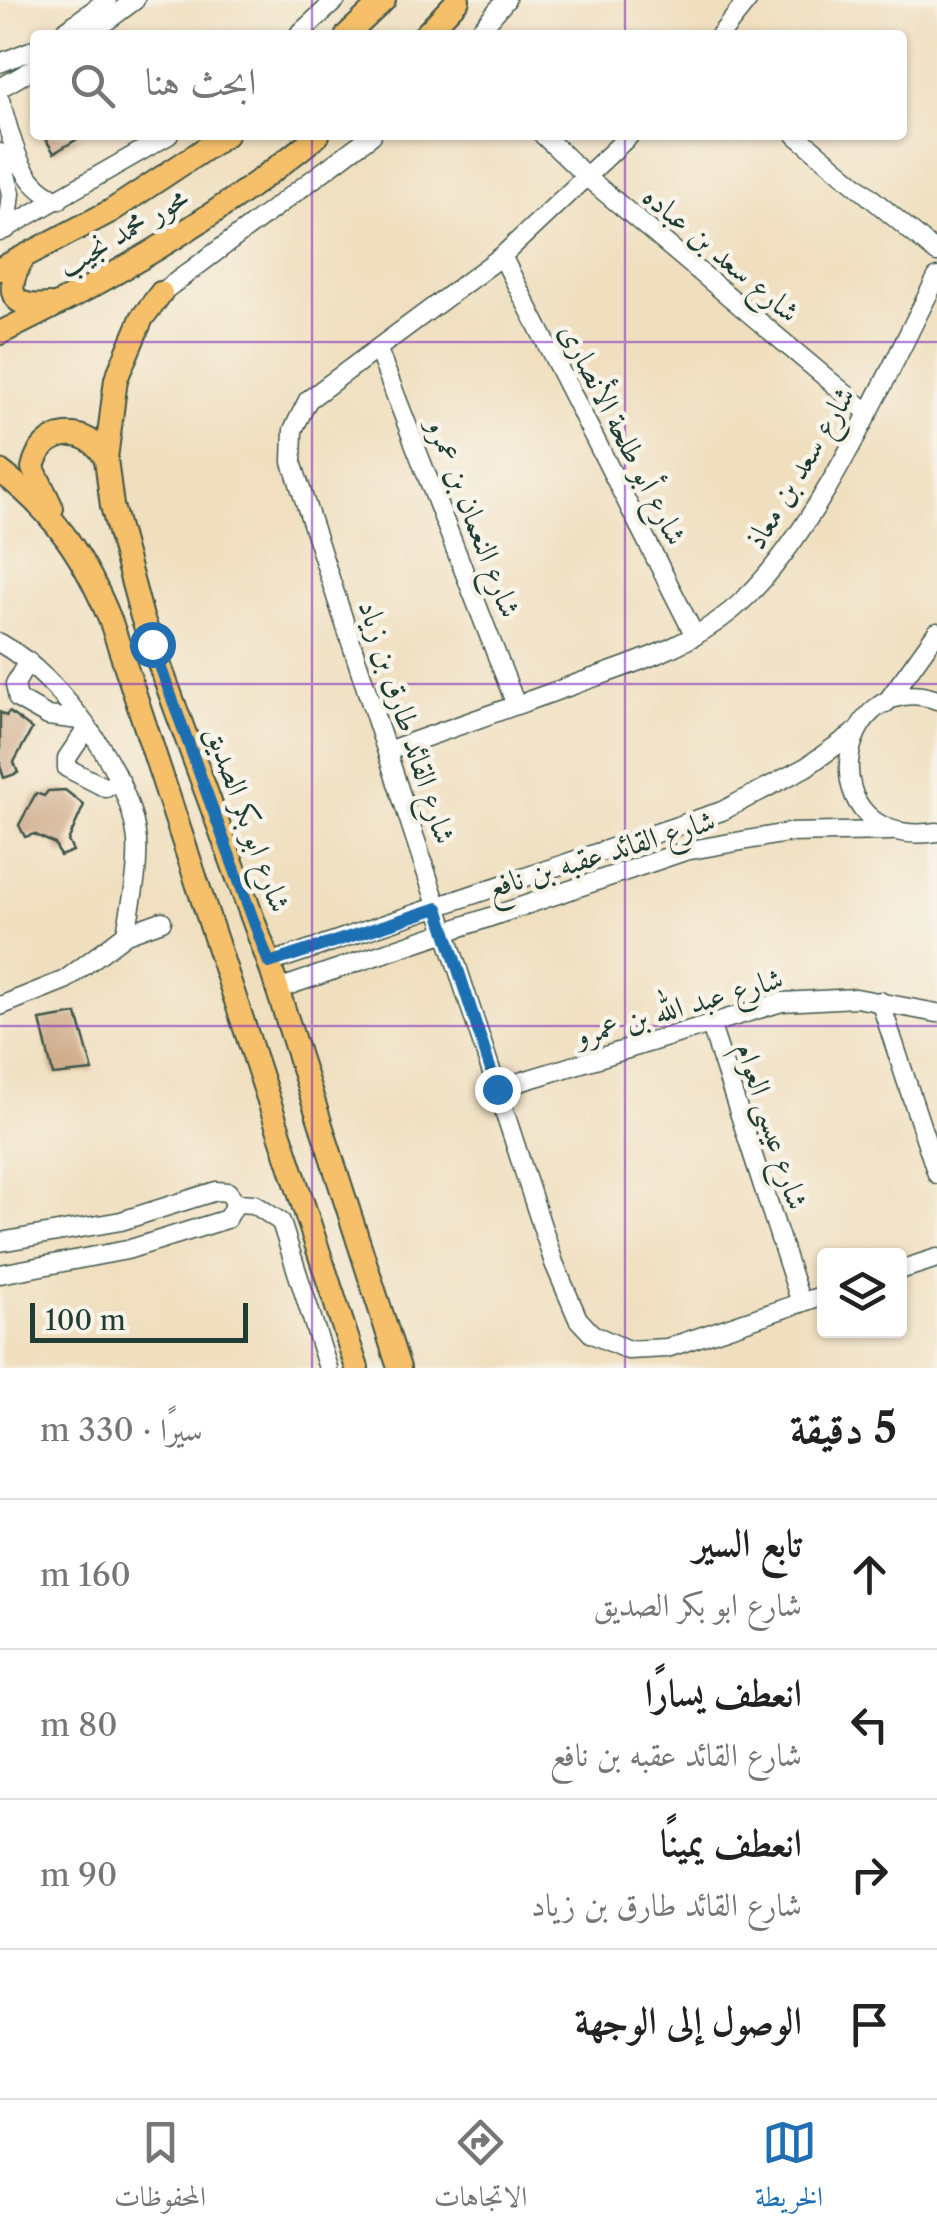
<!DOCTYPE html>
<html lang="ar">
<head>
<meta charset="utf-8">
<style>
  body { margin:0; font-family:"Libre Caslon Text",Amiri,serif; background:#f6f6f6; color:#222; direction:rtl }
  .controls { position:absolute; right:30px; bottom:30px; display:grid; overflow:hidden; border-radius:10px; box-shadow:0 2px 8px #0004 }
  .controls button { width:90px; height:90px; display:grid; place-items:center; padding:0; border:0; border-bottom:2px solid #e0e0e0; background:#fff; color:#222; font:50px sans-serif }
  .scale { position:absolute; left:30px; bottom:25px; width:218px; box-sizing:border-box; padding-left:10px; border:5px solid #1f3d34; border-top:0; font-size:28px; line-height:35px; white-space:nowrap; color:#1f3d34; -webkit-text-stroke:8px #f7f3e8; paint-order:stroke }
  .stop { position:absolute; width:30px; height:30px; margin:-22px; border:8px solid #1f6fb2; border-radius:50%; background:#fff }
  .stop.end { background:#1f6fb2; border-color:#fff; box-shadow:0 2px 10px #0008 }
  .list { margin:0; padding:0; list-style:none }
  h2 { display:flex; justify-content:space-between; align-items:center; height:130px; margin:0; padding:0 40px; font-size:42px }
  h2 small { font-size:32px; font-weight:400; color:#767676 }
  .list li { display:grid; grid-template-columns:65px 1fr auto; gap:30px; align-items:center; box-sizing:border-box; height:150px; padding:0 40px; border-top:2px solid #e0e0e0 }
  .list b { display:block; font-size:38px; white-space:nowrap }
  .list p { margin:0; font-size:32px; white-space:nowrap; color:#767676 }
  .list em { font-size:32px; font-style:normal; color:#767676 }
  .icon { flex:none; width:55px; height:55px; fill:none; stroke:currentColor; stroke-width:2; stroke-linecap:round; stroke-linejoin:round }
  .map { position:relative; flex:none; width:937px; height:1368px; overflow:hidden; direction:ltr }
  .search { position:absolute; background:#fff; box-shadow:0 2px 8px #0004; left:30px; right:30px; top:30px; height:110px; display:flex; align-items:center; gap:25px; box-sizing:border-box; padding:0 35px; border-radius:10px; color:#767676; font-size:38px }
  .sheet { height:730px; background:#fff }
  nav { display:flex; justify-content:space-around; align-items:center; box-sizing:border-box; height:140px; border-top:2px solid #e0e0e0; background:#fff; font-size:28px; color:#767676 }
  nav a { display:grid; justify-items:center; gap:5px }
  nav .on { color:#1f6fb2 }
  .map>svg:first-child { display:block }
  .building { fill:#cea886 }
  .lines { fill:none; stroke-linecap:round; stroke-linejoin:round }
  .minor-casing { stroke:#3e5549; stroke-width:21 }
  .major-casing { stroke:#3e5549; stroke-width:26 }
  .minor { stroke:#fff; stroke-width:18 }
  .major { stroke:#f6c06b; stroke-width:22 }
  .route { stroke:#1f6fb2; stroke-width:12 }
  .grid { fill:none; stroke:#7b2cbf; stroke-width:2.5; stroke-opacity:0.55 }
  .labels { text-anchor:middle; stroke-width:9; stroke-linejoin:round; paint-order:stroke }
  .street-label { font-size:30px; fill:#1f3d34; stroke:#f7f3e8 }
</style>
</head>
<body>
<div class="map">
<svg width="937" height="1368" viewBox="0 0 937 1368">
  <rect width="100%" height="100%" fill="#f7f3e8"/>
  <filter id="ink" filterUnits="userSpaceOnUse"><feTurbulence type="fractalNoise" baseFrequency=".01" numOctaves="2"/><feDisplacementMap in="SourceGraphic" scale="20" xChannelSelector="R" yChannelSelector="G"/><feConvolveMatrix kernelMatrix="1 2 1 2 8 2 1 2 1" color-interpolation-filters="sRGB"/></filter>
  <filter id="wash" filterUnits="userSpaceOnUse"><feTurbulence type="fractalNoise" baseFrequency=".0048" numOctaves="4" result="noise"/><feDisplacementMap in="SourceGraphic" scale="40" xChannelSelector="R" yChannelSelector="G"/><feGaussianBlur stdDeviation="2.25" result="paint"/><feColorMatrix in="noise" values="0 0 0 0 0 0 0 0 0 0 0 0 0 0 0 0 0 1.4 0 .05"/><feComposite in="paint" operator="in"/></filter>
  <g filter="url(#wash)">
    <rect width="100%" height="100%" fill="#f0dfbf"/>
    <g id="blocks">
      <!-- building -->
      <g class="building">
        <polygon points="43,135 84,135 54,153"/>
        <polygon points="0,712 6,716 9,712 32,729 14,762 18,773 4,778 0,766"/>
        <polygon points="65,790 84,805 68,841 73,851 60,856 55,844 34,834 25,837 19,825 36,793 44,796 48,791"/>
        <polygon points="77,1014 93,1071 53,1075 40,1020"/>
      </g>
    </g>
  </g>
  <g filter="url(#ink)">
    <use href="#blocks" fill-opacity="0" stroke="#3e5549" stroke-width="2.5"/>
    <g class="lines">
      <defs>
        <g id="minor">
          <polyline points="60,35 107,0"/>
          <polyline points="88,35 135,0"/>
          <polyline points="298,35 336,0"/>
          <polyline points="476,35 506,0"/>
          <polyline points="720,35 748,0"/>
          <polyline points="0,63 35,49"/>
          <polyline points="0,88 35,68"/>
          <path d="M 0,100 C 12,138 18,185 59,200"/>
          <polyline points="543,135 589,179 867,412"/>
          <polyline points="630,135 502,256 308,400 293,430 292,462 554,1263 578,1319 592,1334 628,1350 667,1348 824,1295"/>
          <polyline points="796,135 937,253"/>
          <polyline points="0,153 11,193 7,229"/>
          <polyline points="0,232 169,135"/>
          <polyline points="502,256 695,636"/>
          <polyline points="161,293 372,135"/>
          <polyline points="378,350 516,705"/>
          <path d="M 0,643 C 59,676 131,772 137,841 C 139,872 131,904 126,934"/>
          <polyline points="28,661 15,684 18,699 48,716 79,720"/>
          <path d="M 937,700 C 836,664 804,851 937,832"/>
          <polyline points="886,703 937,632"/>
          <polyline points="86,730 67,758 67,768 106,788 120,780"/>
          <path d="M 387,751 C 449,729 511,707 573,685 C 628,665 685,649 731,611 C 814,543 886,375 937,277"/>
          <polyline points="269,963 722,811 806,767 854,733"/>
          <polyline points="278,989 685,851 787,833 891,831"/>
          <polyline points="880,1001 937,1174"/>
          <polyline points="0,1006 65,980 126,934 162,921"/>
          <polyline points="710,1023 801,1303"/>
          <polyline points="497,1089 782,1002 856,998 937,1013"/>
          <polyline points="0,1242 121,1221 216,1191 228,1192 236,1203 254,1204 281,1222 328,1368"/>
          <polyline points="900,1270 937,1258"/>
          <polyline points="0,1274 127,1250 227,1219 236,1203"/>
        </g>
        <g id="major">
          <polyline points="347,35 384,0"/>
          <polyline points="425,35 458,0"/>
          <path d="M 23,258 C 5,290 8,309 50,305"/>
          <polyline points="0,269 111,211 226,135"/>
          <polyline points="161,293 142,318 116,379 106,459 112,506 142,617 269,963 399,1368"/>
          <path d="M 0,333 C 113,279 221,215 318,135"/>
          <path d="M 0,471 C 55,512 86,560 111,622 L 357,1368"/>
          <path d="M 52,508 L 33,468 C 41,428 88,423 106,459"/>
        </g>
      </defs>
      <!-- minor casing -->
      <use href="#minor" class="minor-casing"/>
      <!-- major casing -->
      <use href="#major" class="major-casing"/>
      <!-- minor -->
      <use href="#minor" class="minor"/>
      <!-- major -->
      <use href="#major" class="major"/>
    </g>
  </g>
  <g class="lines" filter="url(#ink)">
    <!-- route -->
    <polyline class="route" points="152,644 269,963 438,908 497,1089"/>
  </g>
  <!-- grid -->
  <path class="grid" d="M 312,0 L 312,35M 625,0 L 625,35M 312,135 L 312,1368M 625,135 L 625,1368M 0,342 L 937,342M 0,684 L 937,684M 0,1026 L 937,1026"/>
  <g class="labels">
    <!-- street labels -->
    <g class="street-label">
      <text transform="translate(123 232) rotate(-31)" y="10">محور محمد نجيب</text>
      <text transform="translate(721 254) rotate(40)" y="10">شارع سعد بن عباده</text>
      <text transform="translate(623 434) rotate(63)" y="10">شارع أبو طلحة الأنصارى</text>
      <text transform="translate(800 468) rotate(-59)" y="10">شارع سعد بن معاذ</text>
      <text transform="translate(474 518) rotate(69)" y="10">شارع النعمان بن عمرو</text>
      <text transform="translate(407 722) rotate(72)" y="10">شارع القائد طارق بن زياد</text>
      <text transform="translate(248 819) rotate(70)" y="10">شارع ابو بكر الصديق</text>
      <text transform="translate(601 854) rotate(-17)" y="10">شارع القائد عقبه بن نافع</text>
      <text transform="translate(679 1007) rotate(-16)" y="10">شارع عبد الله بن عمرو</text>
      <text transform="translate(772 1126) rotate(72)" y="10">شارع عيسى العوام</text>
    </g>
  </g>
</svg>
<div class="controls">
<button><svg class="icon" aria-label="layers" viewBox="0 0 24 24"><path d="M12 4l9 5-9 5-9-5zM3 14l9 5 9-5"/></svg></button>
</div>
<div class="scale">100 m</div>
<div class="stop" style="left:152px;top:644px"></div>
<div class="stop end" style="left:497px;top:1089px"></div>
<div class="search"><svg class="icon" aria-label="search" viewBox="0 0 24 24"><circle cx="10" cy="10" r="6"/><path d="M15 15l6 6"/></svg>ابحث هنا</div>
</div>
<section class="sheet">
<h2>5 دقيقة<small>سيرًا · 330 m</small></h2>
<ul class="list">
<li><svg class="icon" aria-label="ahead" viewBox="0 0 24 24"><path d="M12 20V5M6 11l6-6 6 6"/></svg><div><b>تابع السير</b><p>شارع ابو بكر الصديق</p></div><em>160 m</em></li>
<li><svg class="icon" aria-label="left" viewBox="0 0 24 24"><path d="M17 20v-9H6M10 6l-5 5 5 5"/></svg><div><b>انعطف يسارًا</b><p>شارع القائد عقبه بن نافع</p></div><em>80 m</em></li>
<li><svg class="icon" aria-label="right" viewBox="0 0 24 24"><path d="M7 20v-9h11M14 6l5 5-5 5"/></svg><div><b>انعطف يمينًا</b><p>شارع القائد طارق بن زياد</p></div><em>90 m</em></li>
<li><svg class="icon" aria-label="arrive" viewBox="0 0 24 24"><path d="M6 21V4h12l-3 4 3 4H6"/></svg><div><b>الوصول إلى الوجهة</b></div></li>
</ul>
</section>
<nav>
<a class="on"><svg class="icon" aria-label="map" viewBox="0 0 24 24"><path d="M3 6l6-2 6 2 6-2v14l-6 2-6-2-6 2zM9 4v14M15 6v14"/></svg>الخريطة</a>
<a><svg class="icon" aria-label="directions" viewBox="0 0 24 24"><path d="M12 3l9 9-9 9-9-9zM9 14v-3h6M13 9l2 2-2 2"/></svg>الاتجاهات</a>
<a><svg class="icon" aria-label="saved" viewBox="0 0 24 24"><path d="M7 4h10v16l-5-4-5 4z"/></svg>المحفوظات</a>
</nav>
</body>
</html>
